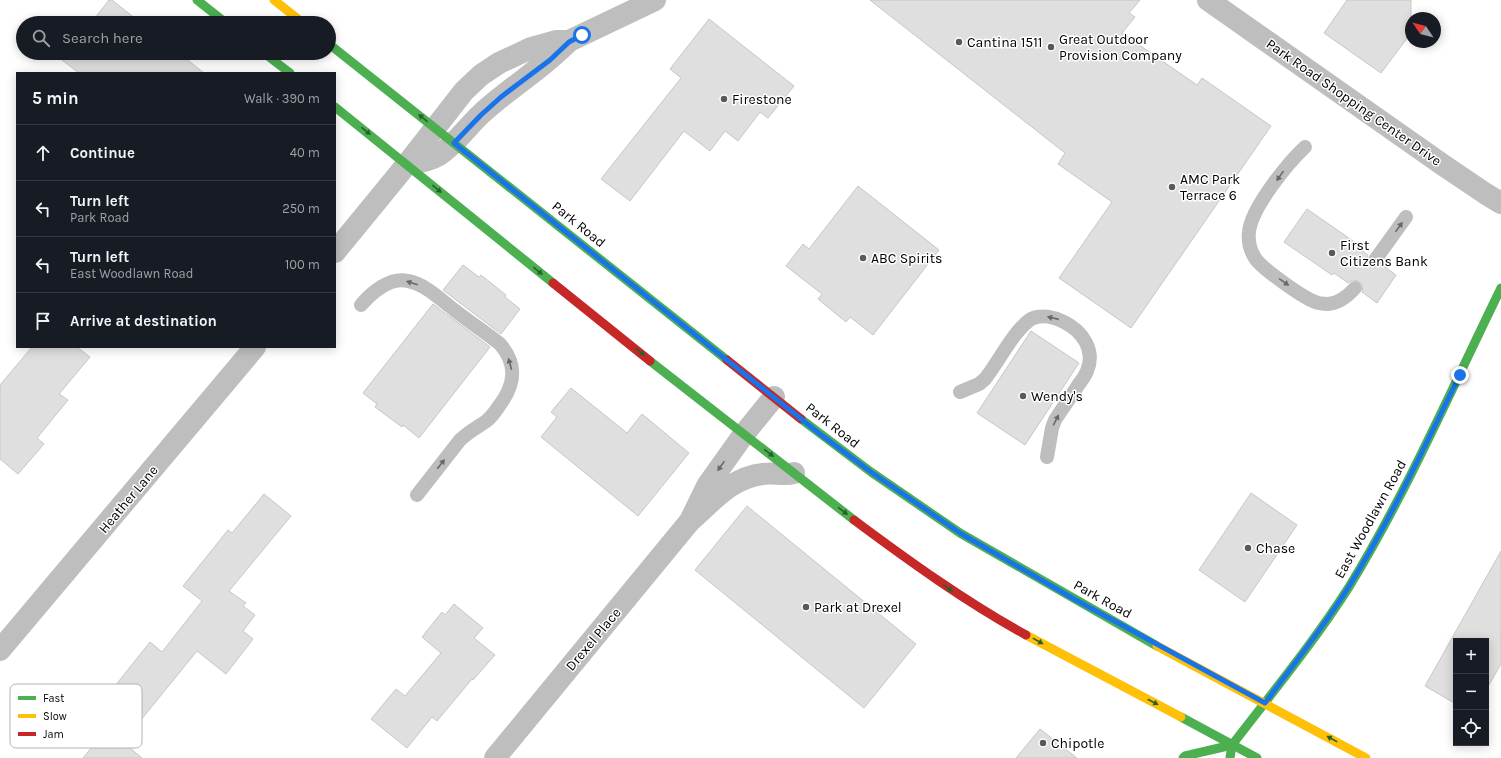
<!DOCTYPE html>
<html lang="en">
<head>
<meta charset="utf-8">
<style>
  body { margin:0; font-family:Karla,sans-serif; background:#20242c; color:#f1f3f6 }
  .controls { position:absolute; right:12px; bottom:12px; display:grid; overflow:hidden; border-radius:0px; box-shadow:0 2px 10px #0003 }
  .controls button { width:36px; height:36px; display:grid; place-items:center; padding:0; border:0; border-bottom:1px solid #363941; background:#171b24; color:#f1f3f6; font:20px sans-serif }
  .compass { position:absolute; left:1405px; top:12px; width:36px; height:36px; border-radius:50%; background:#171b24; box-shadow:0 2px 10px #0003; rotate:305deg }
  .stop { position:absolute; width:12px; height:12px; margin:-9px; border:3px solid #1a73e8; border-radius:50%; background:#fff }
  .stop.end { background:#1a73e8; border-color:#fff; box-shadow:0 1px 4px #0008 }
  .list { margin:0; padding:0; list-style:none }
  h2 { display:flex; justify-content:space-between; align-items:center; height:52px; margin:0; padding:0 16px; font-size:17px }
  h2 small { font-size:13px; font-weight:400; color:#9ea1a6 }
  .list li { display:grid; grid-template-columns:26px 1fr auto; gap:12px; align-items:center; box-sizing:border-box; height:56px; padding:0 16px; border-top:1px solid #363941 }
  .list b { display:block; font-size:15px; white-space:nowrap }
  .list p { margin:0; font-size:13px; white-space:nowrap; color:#9ea1a6 }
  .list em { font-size:13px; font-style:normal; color:#9ea1a6 }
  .icon { flex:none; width:22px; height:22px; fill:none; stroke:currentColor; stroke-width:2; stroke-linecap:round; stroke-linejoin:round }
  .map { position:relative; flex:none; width:1501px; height:758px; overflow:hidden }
  .search { position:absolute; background:#171b24; box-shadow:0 2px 10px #0003; left:16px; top:16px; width:320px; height:44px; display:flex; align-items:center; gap:10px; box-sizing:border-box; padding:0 14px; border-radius:22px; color:#9ea1a6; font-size:15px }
  .panel { position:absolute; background:#171b24; box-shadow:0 2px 10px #0003; left:16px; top:72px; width:320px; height:276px; border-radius:0px }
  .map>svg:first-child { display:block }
  .building { fill:#dfdfdf; stroke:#c7c7c7 }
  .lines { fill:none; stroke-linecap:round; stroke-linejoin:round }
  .lane { stroke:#bebebe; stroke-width:14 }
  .street { stroke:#bebebe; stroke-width:22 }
  .fast { stroke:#4caf50; stroke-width:9 }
  .slow { stroke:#ffc107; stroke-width:9 }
  .jam { stroke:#c62828; stroke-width:9 }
  .oneway { fill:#2a602c }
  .oneway2 { fill:#686868 }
  .route { stroke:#1a73e8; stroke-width:5 }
  .poi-dot { fill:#595959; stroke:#fff; stroke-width:1.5 }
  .labels { text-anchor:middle; stroke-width:3; stroke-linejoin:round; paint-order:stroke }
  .poi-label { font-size:14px; fill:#000; stroke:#fff; text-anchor:start }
  .street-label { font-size:14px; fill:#000; stroke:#fff }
  .key { fill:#fff; stroke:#b2b2b2; stroke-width:1 }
  .key-label { font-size:11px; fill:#000 }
</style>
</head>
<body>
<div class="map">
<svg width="1501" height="758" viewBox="0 0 1501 758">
  <rect width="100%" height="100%" fill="#fff"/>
  <!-- building -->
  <g class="building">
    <polygon points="109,0 112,0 141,23 91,23"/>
    <polygon points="870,0 1140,0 1129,13 1135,17 1122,33 1197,85 1202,78 1271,126 1131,328 1059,278 1112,202 1058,164 1065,153"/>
    <polygon points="1347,0 1411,0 1411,33 1381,73 1324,33"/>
    <polygon points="709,19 794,86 768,118 760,112 738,141 725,131 710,151 684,131 630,201 601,179 681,78 670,69"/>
    <polygon points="67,53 179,53 204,73 79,73 62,60"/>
    <polygon points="858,186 939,250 873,335 850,317 846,322 818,299 822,294 786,266 803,244 809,249"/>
    <polygon points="1307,209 1356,243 1354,245 1368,255 1367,260 1370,267 1375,268 1382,265 1396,275 1377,303 1362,292 1363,286 1360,282 1353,280 1348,283 1334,273 1332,275 1284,242"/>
    <polygon points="463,265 479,277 481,275 506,295 505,297 520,309 501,334 443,290"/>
    <polygon points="433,304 490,347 419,438 403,425 402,427 375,407 377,404 363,393"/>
    <polygon points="1031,331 1079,363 1025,445 977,413"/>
    <polygon points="32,347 77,347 90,357 59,394 68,400 37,438 44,444 18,474 0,459 0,385"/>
    <polygon points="571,388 627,433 642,414 689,453 638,516 541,437 557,417 551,412"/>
    <polygon points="1251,493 1297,525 1245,602 1199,570"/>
    <polygon points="264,494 291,516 229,591 246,603 243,606 255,615 243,631 253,639 226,674 197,651 123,742 142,758 83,758 92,747 62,723 77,705 81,708 86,703 95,711 150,642 162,652 202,601 183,586 228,530 232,533"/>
    <polygon points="747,506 916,644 864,708 695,570"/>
    <polygon points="1501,551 1501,664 1486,690 1486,641 1456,641 1456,704 1425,686"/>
    <polygon points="454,604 483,628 474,638 495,655 473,680 472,679 437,721 432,717 407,748 371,719 396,689 405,696 441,653 422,637 442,612 445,615"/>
    <polygon points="1040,729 1077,758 1016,758"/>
  </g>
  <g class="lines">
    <!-- lane -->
    <g class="lane">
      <path d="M 1305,147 C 1288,163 1251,208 1249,232 C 1248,240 1250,250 1255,258 C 1261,268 1301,296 1313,301 C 1317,303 1323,304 1328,304 C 1339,303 1348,296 1355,288"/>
      <polyline points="1375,260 1406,217"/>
      <path d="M 361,305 C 372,292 390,277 408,281 C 425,284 440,299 453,309 C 468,321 485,332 500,344 C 518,365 515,385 499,406 C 495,412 491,418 485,422 C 476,428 467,433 460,440 L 417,495"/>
      <path d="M 960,392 L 979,384 L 985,379 C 998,363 1014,330 1031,319 C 1041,314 1054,317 1064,322 C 1082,331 1096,350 1087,371 C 1085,377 1080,382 1077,387 C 1070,398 1062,409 1055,420 L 1052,428 L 1047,457"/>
    </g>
    <!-- street -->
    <g class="street">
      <polyline points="1208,0 1443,165 1486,194 1501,203"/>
      <path d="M 556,41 L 569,41 C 542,69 509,88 481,114 C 467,127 456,144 439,155 C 429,161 418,163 407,164 L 464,91 L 481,75 L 499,63 L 531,48 Z"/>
      <polyline points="569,41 655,0"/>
      <polyline points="335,252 407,164"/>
      <path d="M 774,397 L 744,434 L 707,486 L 690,521 C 712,502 732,477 763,474 C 773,472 784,476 794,473"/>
      <polyline points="0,650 255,347"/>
      <polyline points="495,758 690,521"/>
    </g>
    <!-- fast -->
    <g class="fast">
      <polyline points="197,0 226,23"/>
      <polyline points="329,44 727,360"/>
      <polyline points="264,53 290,73"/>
      <polyline points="335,107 553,283"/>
      <polyline points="650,361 854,520"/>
      <polyline points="801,419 871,472 960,533 1157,646"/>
      <polyline points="1181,717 1257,758"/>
      <polyline points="1183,758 1185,756 1232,745"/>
      <path d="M 1230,758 L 1232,745 C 1272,693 1314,642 1349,587 C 1407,492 1452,388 1501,288"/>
    </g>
    <!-- slow -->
    <g class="slow">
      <polyline points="274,0 303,23"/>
      <polyline points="1026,635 1181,717"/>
      <polyline points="1157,646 1366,758"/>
    </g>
    <!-- jam -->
    <g class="jam">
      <polyline points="553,283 650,361"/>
      <polyline points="727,360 801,419"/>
      <path d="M 854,520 C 909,561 966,602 1026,635"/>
    </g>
  </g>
  <!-- one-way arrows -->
  <defs><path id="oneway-solid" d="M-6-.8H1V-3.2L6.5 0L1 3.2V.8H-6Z"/></defs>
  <g class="oneway">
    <use href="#oneway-solid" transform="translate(423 118) rotate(-141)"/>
    <use href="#oneway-solid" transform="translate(366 131) rotate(39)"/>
    <use href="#oneway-solid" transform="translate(437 189) rotate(39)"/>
    <use href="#oneway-solid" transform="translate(538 271) rotate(39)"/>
    <use href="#oneway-solid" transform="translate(640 352) rotate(39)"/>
    <use href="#oneway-solid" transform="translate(769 453) rotate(38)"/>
    <use href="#oneway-solid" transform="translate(843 511) rotate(37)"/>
    <use href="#oneway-solid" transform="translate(948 588) rotate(34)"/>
    <use href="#oneway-solid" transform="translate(1038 641) rotate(29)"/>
    <use href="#oneway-solid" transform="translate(1153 702) rotate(28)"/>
    <use href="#oneway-solid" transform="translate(1332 739) rotate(-151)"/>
  </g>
  <g class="oneway2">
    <use href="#oneway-solid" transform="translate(1280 176) rotate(125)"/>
    <use href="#oneway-solid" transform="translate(1399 227) rotate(-54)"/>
    <use href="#oneway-solid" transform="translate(1284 282) rotate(35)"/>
    <use href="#oneway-solid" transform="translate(412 283) rotate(-162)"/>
    <use href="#oneway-solid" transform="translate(1053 318) rotate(-167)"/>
    <use href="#oneway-solid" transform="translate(510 364) rotate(-105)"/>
    <use href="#oneway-solid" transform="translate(1056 420) rotate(-63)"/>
    <use href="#oneway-solid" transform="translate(441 464) rotate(-52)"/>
    <use href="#oneway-solid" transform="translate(721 466) rotate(125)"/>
  </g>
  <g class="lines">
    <!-- route -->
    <path class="route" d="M 582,35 L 569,42 L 550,60 L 501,97 L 481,115 L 454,143 L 820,434 L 871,472 L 960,533 L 1074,599 L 1265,703 C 1293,665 1323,628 1348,588 C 1391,519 1424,447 1460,375"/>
  </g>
  <!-- markers -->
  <g class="poi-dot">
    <circle cx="959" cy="42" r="4"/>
    <circle cx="1051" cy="47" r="4"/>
    <circle cx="724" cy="99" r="4"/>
    <circle cx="1172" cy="187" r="4"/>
    <circle cx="1332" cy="253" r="4"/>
    <circle cx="863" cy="258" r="4"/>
    <circle cx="1023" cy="396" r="4"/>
    <circle cx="1248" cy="548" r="4"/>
    <circle cx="806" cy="607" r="4"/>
    <circle cx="1043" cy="743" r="4"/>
  </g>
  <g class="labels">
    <!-- poi labels -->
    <g class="poi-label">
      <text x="1059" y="44">Great Outdoor<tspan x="1059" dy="16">Provision Company</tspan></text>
      <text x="967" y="47">Cantina 1511</text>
      <text x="732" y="104">Firestone</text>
      <text x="1180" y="184">AMC Park<tspan x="1180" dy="16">Terrace 6</tspan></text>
      <text x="1340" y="250">First<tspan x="1340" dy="16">Citizens Bank</tspan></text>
      <text x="871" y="263">ABC Spirits</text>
      <text x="1031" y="401">Wendy's</text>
      <text x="1256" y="553">Chase</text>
      <text x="814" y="612">Park at Drexel</text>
      <text x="1051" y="748">Chipotle</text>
    </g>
    <!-- street labels -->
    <g class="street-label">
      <text transform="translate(1354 102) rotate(35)" y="5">Park Road Shopping Center Drive</text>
      <text transform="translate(579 224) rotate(39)" y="5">Park Road</text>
      <text transform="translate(833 425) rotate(38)" y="5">Park Road</text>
      <text transform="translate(128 499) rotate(-50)" y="5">Heather Lane</text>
      <text transform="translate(1370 519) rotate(-61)" y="5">East Woodlawn Road</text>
      <text transform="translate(1103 599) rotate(29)" y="5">Park Road</text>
      <text transform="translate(593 639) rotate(-50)" y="5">Drexel Place</text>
    </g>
  </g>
  <!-- legend -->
  <rect x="10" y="684" width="132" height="64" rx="6" class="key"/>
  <rect x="18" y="696" width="18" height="4" fill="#4caf50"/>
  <rect x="18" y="714" width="18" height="4" fill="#ffc107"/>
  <rect x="18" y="732" width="18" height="4" fill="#c62828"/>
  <g class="key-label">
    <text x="43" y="702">Fast</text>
    <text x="43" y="720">Slow</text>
    <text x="43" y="738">Jam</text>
  </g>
</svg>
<div class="controls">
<button>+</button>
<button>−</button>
<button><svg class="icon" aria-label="locate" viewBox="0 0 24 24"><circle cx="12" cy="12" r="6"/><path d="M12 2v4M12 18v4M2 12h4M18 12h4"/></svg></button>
</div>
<svg class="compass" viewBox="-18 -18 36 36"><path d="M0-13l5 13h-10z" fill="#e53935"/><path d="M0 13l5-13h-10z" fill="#9ea1a6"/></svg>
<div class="stop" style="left:582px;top:35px"></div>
<div class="stop end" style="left:1460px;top:375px"></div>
<div class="search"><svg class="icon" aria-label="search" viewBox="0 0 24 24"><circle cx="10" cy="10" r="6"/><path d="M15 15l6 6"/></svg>Search here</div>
<section class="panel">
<h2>5 min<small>Walk · 390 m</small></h2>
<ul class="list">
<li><svg class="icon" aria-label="ahead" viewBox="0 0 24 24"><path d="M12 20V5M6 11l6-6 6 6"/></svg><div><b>Continue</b></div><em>40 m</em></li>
<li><svg class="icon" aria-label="left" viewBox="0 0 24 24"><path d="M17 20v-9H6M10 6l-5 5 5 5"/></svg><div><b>Turn left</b><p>Park Road</p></div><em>250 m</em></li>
<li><svg class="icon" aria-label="left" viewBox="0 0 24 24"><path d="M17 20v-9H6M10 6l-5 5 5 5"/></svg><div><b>Turn left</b><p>East Woodlawn Road</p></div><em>100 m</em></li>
<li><svg class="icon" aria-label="arrive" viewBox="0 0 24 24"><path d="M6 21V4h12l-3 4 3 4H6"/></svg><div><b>Arrive at destination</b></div></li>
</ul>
</section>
</div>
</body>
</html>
